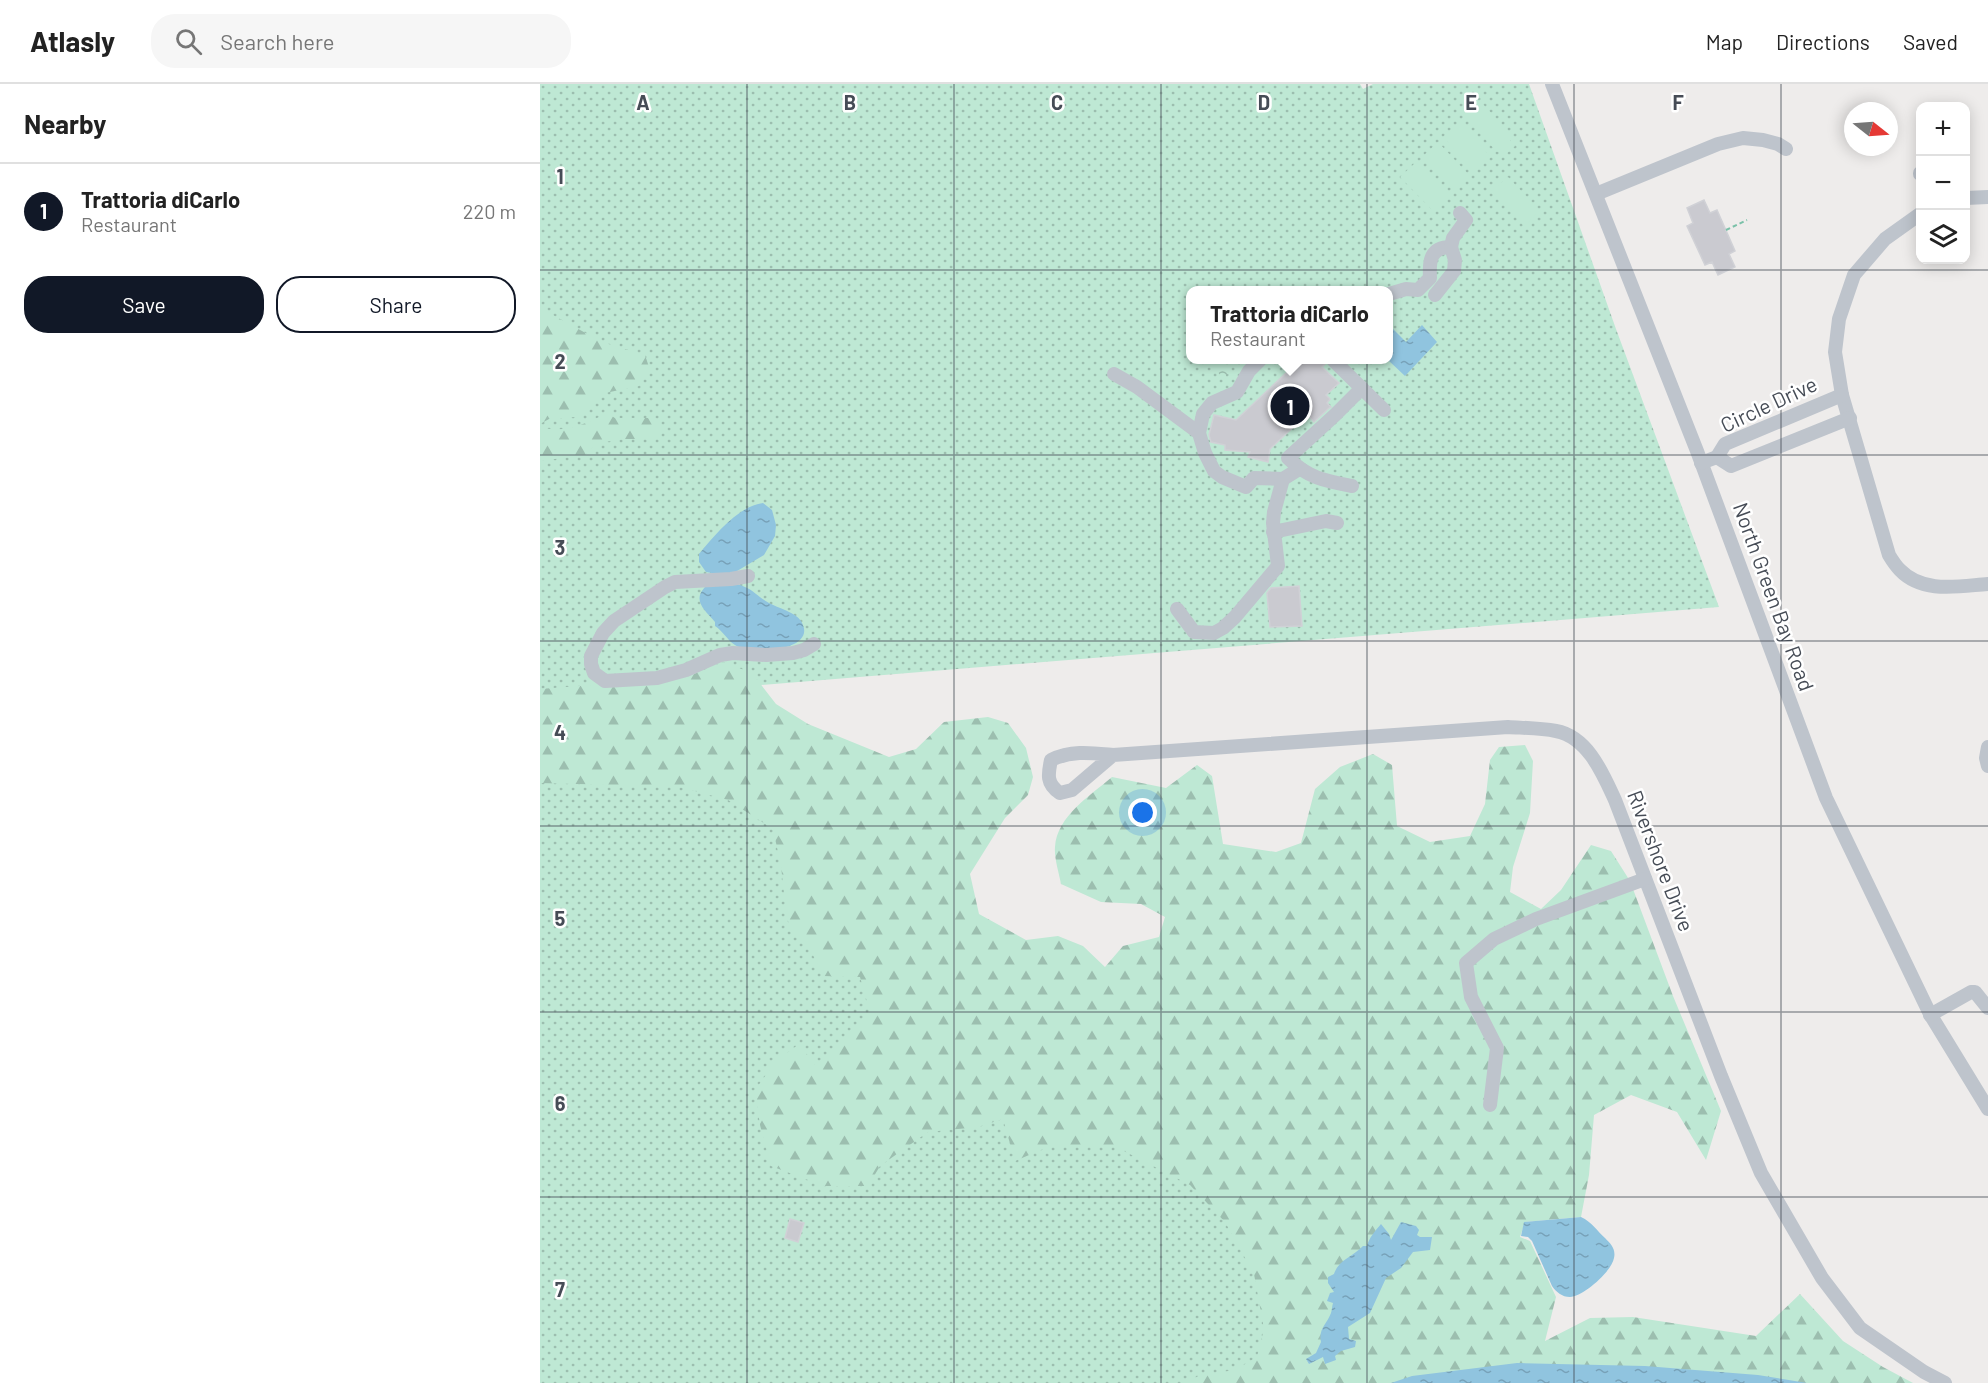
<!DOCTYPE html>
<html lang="en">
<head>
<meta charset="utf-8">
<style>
  body { margin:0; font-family:Barlow,sans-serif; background:#f6f6f6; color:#222 }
  .controls { position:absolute; right:18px; top:18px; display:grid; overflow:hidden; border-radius:12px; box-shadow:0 3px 15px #0003 }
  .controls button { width:54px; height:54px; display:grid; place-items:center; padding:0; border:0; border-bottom:2px solid #e0e0e0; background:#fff; color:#222; font:30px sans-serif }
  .compass { position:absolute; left:1304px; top:18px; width:54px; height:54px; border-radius:50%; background:#fff; box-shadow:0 3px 15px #0003; rotate:107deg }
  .you { position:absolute; left:603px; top:729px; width:21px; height:21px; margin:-15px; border:4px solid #fff; border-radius:50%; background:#1a73e8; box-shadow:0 0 0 9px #1a73e833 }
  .badge { display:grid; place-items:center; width:39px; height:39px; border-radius:50%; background:#111827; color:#fff; font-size:20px; font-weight:700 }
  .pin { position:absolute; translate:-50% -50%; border:3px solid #fff; box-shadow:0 2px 6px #0006 }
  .popup { position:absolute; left:646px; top:202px; width:207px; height:78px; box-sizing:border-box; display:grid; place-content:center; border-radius:12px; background:#fff; filter:drop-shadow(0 2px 4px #0005); font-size:20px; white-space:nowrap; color:#767676 }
  .popup b { font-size:22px; color:#222 }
  .popup::after { content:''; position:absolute; left:50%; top:100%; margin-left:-12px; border:12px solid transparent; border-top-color:#fff }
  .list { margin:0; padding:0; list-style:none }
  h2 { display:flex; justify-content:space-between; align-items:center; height:78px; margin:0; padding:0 24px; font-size:26px }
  h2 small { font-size:20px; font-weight:400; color:#767676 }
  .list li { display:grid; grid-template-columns:39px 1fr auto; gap:18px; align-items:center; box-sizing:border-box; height:96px; padding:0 24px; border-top:2px solid #e0e0e0 }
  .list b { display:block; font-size:22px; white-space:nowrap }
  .list p { margin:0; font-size:20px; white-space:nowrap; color:#767676 }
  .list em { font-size:20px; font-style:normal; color:#767676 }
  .actions { display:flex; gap:12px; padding:18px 24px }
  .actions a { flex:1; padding:14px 0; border:2px solid #111827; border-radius:24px; text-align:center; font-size:21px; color:#111827 }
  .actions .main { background:#111827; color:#fff }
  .icon { flex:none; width:33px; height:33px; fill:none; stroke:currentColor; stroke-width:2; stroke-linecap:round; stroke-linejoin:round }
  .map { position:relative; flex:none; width:1448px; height:1299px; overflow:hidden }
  header { display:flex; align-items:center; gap:36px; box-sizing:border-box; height:84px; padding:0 30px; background:#fff; border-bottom:2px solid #e0e0e0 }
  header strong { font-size:28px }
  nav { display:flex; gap:33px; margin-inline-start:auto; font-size:21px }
  .search { width:420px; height:54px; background:#f6f6f6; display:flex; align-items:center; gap:15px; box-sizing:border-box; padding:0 21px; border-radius:24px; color:#767676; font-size:22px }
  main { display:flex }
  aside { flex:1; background:#fff }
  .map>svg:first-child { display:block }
  .grass { fill:url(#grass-dots); fill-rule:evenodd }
  .forest { fill:url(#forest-firs) }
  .park { fill:url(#park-crowns) }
  .pitch { fill:#bee8d4 }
  .water { fill:url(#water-ripples) }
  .building { fill:#cacad0; stroke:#d0d1d6; stroke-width:1.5 }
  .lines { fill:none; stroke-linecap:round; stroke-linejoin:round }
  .path { stroke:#7ac1a8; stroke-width:2; stroke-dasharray:4.5 3; stroke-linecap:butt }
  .minor { stroke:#bec4cc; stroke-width:14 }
  .grid { fill:none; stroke:#464c56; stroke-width:1.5; stroke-opacity:0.55 }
  .labels { text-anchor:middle; stroke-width:5; stroke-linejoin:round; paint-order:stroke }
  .street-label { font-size:21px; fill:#464c56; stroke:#fff }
  .grid-label { font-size:20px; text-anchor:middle; font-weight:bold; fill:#464c56; stroke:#fff; stroke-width:5; stroke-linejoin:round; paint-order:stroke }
</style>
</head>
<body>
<header>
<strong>Atlasly</strong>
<div class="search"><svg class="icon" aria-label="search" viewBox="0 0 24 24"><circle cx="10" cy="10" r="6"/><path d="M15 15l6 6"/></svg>Search here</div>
<nav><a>Map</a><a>Directions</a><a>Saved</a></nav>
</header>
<main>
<aside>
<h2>Nearby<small></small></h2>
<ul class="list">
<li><span class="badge">1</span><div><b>Trattoria diCarlo</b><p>Restaurant</p></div><em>220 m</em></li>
</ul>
<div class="actions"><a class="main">Save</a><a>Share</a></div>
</aside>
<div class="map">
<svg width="1448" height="1299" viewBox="0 0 1448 1299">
  <defs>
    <pattern id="grass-dots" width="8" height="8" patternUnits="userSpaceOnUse" patternTransform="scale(1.5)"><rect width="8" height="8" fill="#bee8d4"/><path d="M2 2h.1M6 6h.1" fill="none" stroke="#9cbeaf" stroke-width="1.8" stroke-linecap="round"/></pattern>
    <pattern id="forest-firs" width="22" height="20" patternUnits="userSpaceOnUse" patternTransform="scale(1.5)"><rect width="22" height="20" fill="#bee8d4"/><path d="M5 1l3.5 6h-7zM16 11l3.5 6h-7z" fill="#9cbeaf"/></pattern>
    <pattern id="park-crowns" width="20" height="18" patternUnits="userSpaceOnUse" patternTransform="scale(1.5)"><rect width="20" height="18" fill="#bee8d4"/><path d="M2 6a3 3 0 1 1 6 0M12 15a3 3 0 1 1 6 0" fill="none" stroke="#9cbeaf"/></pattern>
    <pattern id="water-ripples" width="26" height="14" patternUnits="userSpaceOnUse" patternTransform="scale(1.5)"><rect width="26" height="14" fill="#90c4df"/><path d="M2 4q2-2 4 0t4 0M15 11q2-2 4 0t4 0" fill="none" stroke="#77a1b8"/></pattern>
  </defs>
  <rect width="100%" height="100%" fill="#eeeceb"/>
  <!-- grass -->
  <g class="grass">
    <path d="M 0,0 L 820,0 L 823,5 L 833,0 L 989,0 L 1076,245 L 1179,523 L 0,619 ZM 651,206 L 849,206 L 849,276 L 651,276 Z"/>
    <polygon points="206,670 709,1086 746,1299 0,1299 0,674"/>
  </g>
  <!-- forest -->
  <g class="forest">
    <polygon points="0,224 62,258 105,271 110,286 99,302 65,309 35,333 9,335 0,340"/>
    <path d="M 67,329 L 75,334 L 116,334 L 122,343 L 113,355 L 84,355 L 58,359 L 45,371 L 0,377 L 0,343 C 24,350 46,340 67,329 Z"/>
    <path d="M 183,578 L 212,589 L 236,620 L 268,640 L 349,673 L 376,665 L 404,638 L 448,633 L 468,639 L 486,664 L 493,693 L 488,711 L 465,734 L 430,790 L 439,830 L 486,856 L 518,852 L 543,862 L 565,883 L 583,862 L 619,853 L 625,833 L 601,820 L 561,818 L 521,800 C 519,789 514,774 515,763 C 517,732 550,712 572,693 L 626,704 L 657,681 L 672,692 L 683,760 L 736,768 L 761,759 L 775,705 L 800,683 L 833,670 L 852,681 L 857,742 L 890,758 L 930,752 L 945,720 L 950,676 L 959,663 L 985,661 L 993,677 L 990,729 L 973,783 L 970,808 L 1001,825 L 1021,806 L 1051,761 L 1071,767 L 1090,797 L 1133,912 L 1181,1027 L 1166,1076 L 1137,1028 L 1091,1011 L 1054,1031 L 1049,1091 L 1041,1133 L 985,1138 L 980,1153 L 990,1157 L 1016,1213 L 1005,1257 L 1050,1234 L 1093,1233 L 1216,1252 L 1260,1210 L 1303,1257 L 1343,1283 L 1373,1299 L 646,1299 L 660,1291 L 695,1286 L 717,1273 L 724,1245 L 714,1190 L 685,1138 L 650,1101 L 576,1063 L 513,1061 L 475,1077 L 463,1035 L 438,1043 L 388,1048 L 340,1082 L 328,1102 L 284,1102 L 231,1082 L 220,1041 L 215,1006 L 236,977 L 259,960 L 276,982 L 331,932 L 320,893 L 283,892 L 272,869 L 247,836 L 241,782 L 233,745 L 188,716 L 140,703 L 0,699 L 0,605 L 144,594 Z"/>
  </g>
  <!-- park -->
  <polygon class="park" points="658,276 686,276 685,282 688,289 686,292 680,292 676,283 660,280"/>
  <!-- pitch -->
  <g class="pitch">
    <polygon points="932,16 937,21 941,18 973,53 970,56 975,62 966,70 961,65 957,68 925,33 928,30 923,24"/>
    <polygon points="919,38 951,73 935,88 903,53"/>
    <polygon points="898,58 930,92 914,107 882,73"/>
    <polygon points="876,78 909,112 893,127 860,93"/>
    <polygon points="968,93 1000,127 984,142 951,107"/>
  </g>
  <!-- water -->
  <g class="water">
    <polygon points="849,241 866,258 882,241 897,258 865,292 848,276"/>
    <path d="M 223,419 L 232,426 L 236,441 L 235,452 L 224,471 L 192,490 L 183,491 L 166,488 L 159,478 L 159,470 C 175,451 198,422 223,419 Z"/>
    <path d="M 197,500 C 214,505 216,512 229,519 C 238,524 255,528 261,537 C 280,568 209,571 195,561 C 187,556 183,547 175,542 L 175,538 C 164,525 151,516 167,501 Z"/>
    <path d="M 1041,1133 C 1052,1138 1057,1147 1065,1154 C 1071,1160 1076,1165 1074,1174 C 1072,1187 1043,1213 1030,1213 C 1022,1213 1016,1208 1012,1202 L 992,1157 L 988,1153 L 981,1152 L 984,1138 Z"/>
    <path d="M 861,1138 L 876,1142 L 879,1146 L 877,1151 L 880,1153 L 892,1153 L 890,1166 L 873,1168 L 861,1184 L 846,1194 L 830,1229 L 808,1243 L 809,1255 L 816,1257 L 815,1263 L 801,1267 L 795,1272 L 796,1276 L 785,1280 L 783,1273 L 769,1280 L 766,1275 L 776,1269 L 781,1258 C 778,1245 787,1240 791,1229 C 792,1226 792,1222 793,1219 L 787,1217 L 790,1209 L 794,1208 L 788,1199 L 788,1193 L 794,1190 C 798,1176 814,1172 823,1162 L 827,1162 C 829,1154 835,1147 841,1140 L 849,1150 L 851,1156 Z"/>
    <polygon points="977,1279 1105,1282 1218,1291 1267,1299 851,1299 872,1292"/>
  </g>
  <!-- building -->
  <g class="building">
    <polygon points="1164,116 1170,129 1177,126 1195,167 1189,170 1195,183 1178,191 1172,178 1165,181 1147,142 1153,139 1147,124"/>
    <polygon points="760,276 784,276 785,280 782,283 799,299 786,311 790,315 787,319 791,323 789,324 774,338 767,330 730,365 728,378 708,373 710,368 685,366 685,361 671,358 669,351 674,331 696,336"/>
    <polygon points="759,502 762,542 730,543 727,509 731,504"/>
    <polygon points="250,1135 264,1139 258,1158 245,1154"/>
  </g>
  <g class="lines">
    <!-- path -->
    <polyline class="path" points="1186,146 1207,136"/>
    <!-- minor -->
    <g class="minor">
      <polyline points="1012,0 1157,367 1286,714 1390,930 1448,1025"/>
      <polyline points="1380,89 1380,90"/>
      <polyline points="1056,110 1178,60 1203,54 1223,56 1238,60 1246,65"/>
      <polyline points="1426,114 1448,113"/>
      <path d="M 1380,130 L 1345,155 L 1314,191 L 1299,235 L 1295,268 L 1302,311 L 1349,471 C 1352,476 1356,482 1360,486 C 1383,510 1419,502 1448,500"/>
      <path d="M 849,210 L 866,205 L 878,206 L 890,194 C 889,177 890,163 911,163"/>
      <polyline points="895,211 914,187 915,176 911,163 913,154 926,136 920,129"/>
      <polyline points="720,276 709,287 697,308 672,319 663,330 659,349 665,369 674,387 682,393 706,403 714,394 743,395 759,385"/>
      <polyline points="793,276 844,326"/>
      <polyline points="574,290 597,303 659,349"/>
      <polyline points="1177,373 1191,382 1310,334"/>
      <polyline points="1161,379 1177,373 1185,360 1302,311"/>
      <path d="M 812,402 C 785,397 768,394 748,374 L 795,331 L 822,304"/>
      <polyline points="733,448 786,437 797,439"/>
      <polyline points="208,492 191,495 135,498 125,503 74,537 63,549 51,572 51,580 54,589 65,597 117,594 146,586 180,571 193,569 226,571 253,569 264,566 274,560"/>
      <polyline points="637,525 654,548 674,549 683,544 695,533 738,482 733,439 734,428 743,395"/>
      <polyline points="1448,663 1446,674 1448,682"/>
      <path d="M 573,671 L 532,706 L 520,709 C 506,700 508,690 511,676 C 532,666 552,669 573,671 L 968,643 C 984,644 1000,644 1016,647 C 1048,653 1063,690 1075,716 L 1181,992 L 1221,1089 L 1282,1194 L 1320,1244 L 1384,1288 L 1405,1299"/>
      <polyline points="1390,931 1431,908 1435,908 1448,924"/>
      <polyline points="950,1021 957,964 931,913 926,879 954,855 996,835 1105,795"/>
    </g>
  </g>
  <!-- grid -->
  <path class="grid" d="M 207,0 L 207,1299M 414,0 L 414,1299M 621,0 L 621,1299M 827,0 L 827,1299M 1034,0 L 1034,1299M 1241,0 L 1241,1299M 0,186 L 1448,186M 0,371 L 1448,371M 0,557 L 1448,557M 0,742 L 1448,742M 0,928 L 1448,928M 0,1113 L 1448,1113"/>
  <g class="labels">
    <!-- street labels -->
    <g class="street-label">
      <text transform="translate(1229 321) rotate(-25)" y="7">Circle Drive</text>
      <text transform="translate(1233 513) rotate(70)" y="7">North Green Bay Road</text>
      <text transform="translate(1120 777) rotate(69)" y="7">Rivershore Drive</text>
    </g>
  </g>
  <g class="grid-label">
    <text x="103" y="26">A</text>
    <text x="310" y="26">B</text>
    <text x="517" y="26">C</text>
    <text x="724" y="26">D</text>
    <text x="931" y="26">E</text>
    <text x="1138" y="26">F</text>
    <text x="20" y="100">1</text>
    <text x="20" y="285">2</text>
    <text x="20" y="471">3</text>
    <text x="20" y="656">4</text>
    <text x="20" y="842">5</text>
    <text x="20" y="1027">6</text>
    <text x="20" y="1213">7</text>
  </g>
</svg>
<div class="controls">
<button>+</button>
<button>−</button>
<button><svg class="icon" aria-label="layers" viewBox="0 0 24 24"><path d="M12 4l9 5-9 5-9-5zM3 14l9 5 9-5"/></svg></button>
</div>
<svg class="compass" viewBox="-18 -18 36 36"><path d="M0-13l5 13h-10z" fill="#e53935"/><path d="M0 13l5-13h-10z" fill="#767676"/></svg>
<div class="you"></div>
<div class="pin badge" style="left:750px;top:322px">1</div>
<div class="popup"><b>Trattoria diCarlo</b>Restaurant</div>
</div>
</main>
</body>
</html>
